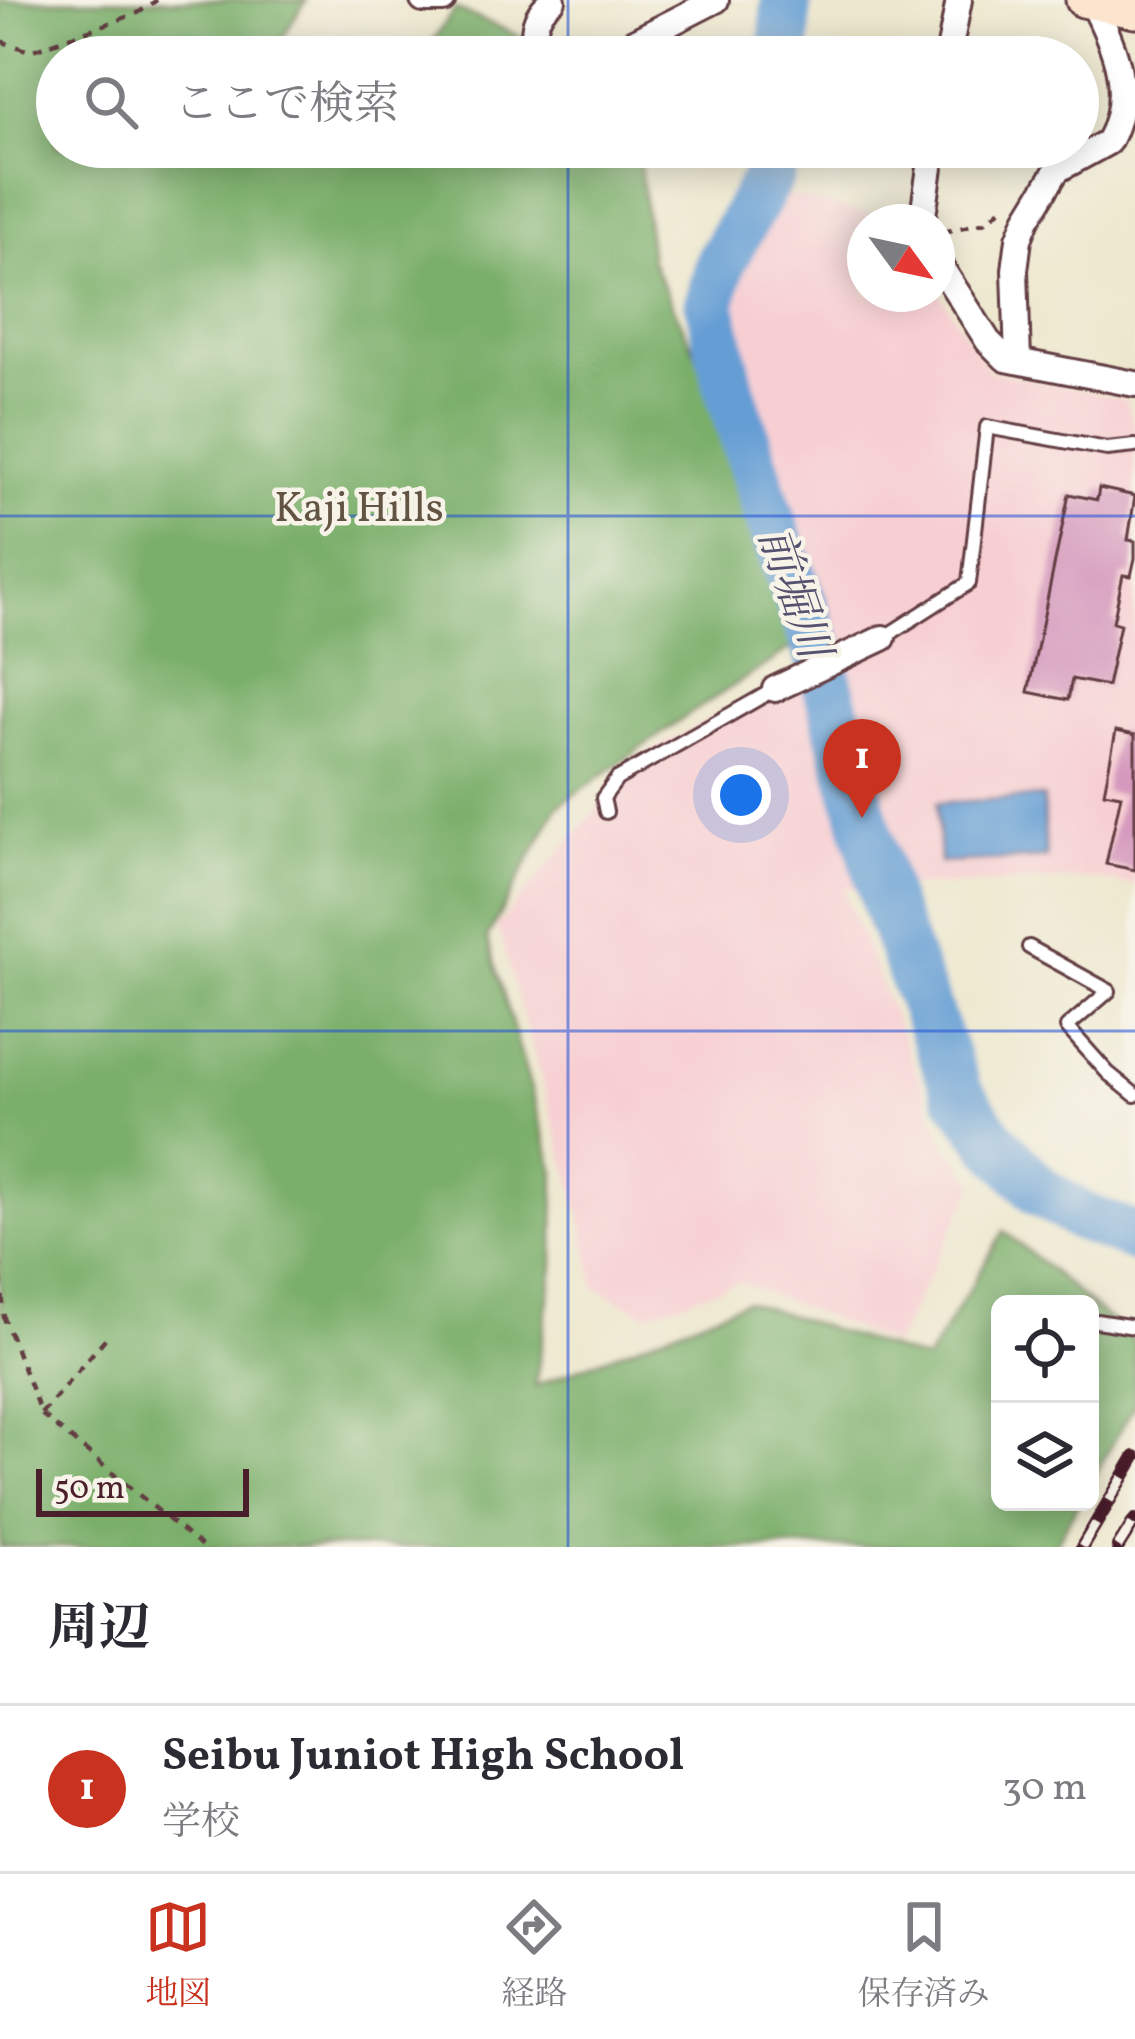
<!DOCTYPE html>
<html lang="ja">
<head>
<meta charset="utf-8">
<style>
  body { margin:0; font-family:Vollkorn,"Noto Serif JP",serif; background:#f2f2f3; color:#2b2b33 }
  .controls { position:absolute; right:36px; bottom:36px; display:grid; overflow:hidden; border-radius:18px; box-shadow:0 6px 30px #0003 }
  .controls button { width:108px; height:108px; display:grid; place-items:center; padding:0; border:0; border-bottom:3px solid #e1e1e2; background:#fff; color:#2b2b33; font:60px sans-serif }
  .compass { position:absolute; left:847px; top:204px; width:108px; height:108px; border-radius:50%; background:#fff; box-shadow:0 6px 30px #0003; rotate:123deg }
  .scale { position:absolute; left:36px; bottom:30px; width:213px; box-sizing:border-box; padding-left:12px; border:6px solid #4a1f2b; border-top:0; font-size:33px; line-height:42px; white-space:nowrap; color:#4a1f2b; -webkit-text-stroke:9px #f7f3e8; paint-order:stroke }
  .you { position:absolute; left:741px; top:795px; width:42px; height:42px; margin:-30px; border:9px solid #fff; border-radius:50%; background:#1a73e8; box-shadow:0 0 0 18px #1a73e833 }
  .badge { display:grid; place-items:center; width:78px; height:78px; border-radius:50%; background:#c8321e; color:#fff; font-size:39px; font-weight:700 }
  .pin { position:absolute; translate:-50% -99px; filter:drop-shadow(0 3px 6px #0008) }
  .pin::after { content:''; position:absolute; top:63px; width:42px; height:36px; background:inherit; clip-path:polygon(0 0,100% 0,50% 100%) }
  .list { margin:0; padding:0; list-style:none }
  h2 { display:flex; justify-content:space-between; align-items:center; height:156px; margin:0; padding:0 48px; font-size:51px }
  h2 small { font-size:39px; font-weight:400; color:#7c7c81 }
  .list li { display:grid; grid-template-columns:78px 1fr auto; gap:36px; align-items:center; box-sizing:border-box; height:168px; padding:0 48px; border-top:3px solid #e1e1e2 }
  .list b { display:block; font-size:45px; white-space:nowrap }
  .list p { margin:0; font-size:39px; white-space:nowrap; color:#7c7c81 }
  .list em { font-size:39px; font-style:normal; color:#7c7c81 }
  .icon { flex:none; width:66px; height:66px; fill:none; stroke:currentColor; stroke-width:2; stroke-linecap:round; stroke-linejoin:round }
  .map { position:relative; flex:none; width:1135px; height:1547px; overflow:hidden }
  .search { position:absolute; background:#fff; box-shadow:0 6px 30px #0003; left:36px; right:36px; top:36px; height:132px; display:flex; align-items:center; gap:30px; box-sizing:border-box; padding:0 42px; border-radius:66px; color:#7c7c81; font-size:45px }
  .sheet { height:324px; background:#fff }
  nav { display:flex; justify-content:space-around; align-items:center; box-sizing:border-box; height:168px; border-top:3px solid #e1e1e2; background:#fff; font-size:33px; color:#7c7c81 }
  nav a { display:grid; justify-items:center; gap:6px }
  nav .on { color:#c8321e }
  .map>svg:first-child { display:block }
  .built { fill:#f7cfd3 }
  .forest { fill:#7aaf6a; stroke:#62674a; stroke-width:3 }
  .water { fill:#659ed4; stroke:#585e80; stroke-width:3 }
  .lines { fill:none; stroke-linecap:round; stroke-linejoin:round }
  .river { stroke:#659ed4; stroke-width:51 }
  .building { fill:#d599bd }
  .lane-casing { stroke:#623d43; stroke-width:18 }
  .street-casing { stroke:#623d43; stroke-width:30 }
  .secondary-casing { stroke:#623d43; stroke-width:39 }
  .path { stroke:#623d43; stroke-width:4.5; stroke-dasharray:9 9; stroke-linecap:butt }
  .lane { stroke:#fff; stroke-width:12 }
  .street { stroke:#fff; stroke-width:24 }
  .secondary { stroke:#fbe5cf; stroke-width:33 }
  .rail-casing { stroke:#4a1f2b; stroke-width:14 }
  .rail { stroke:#f7f3e8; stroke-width:9; stroke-dasharray:27; stroke-linecap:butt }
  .grid { fill:none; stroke:#1d4ed8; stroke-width:3; stroke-opacity:0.55 }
  .labels { text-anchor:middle; stroke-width:9; stroke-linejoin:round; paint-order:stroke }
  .park-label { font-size:42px; fill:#625343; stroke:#f7f3e8 }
  .water-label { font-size:45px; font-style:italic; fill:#55526f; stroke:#f7f3e8 }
</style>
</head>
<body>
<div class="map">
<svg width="1135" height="1547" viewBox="0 0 1135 1547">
  <rect width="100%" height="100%" fill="#f7f3e8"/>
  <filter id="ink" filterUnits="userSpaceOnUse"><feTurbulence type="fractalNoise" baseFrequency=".00833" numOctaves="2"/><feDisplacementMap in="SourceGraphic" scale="24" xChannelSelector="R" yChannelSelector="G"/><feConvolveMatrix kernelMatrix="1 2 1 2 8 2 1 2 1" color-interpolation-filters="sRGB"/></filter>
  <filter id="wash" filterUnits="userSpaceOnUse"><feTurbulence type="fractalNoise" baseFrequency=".004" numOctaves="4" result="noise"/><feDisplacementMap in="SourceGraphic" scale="48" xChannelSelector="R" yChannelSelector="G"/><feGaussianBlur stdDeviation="2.7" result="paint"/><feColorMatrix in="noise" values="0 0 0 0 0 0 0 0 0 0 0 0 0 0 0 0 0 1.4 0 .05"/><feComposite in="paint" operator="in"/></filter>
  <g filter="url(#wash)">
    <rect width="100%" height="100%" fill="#ede7cd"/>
    <!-- built -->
    <polygon class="built" points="770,191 904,222 865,222 865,294 937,294 937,289 989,371 1125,399 1135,426 1135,885 1092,879 843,889 945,1143 976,1183 894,1345 739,1282 645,1314 595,1287 581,1216 497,926 642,756 832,652 718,309 726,270"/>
    <!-- forest -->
    <g class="forest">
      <polygon points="0,0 306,0 275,50 285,57 57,57 57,147 638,147 651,261 828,625 691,713 558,806 487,938 555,1172 554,1267 535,1386 746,1301 926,1361 1004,1231 1090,1304 1000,1304 1000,1502 1079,1502 1054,1547 0,1547"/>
      <polygon points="455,9 570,57 421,57"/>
      <polygon points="1090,1304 1135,1342 1135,1404 1090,1483"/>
    </g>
    <!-- water -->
    <polygon class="water" points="1043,797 1046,858 940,863 937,803"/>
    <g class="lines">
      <!-- river -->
      <g class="river">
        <polyline points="784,57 786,0"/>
        <polyline points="778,147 769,175 721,261 710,304 730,390 768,512 819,652 888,909 958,1093 993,1141 1040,1191 1082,1217 1135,1237"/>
      </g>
    </g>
    <g id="blocks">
      <!-- building -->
      <g class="building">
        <polygon points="1099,488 1135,496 1128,540 1135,541 1135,558 1131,576 1123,575 1113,622 1120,624 1107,686 1072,679 1068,700 1028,692 1069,494 1097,500"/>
        <polygon points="1116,731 1135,735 1135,870 1106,864 1121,795 1104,792"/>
      </g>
    </g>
  </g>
  <g filter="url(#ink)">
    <use href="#blocks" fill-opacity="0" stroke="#623d43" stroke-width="3"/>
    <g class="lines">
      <defs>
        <g id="lane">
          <polyline points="883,638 969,583 987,427 1107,449 1135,446"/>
          <polyline points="606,812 603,798 617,779 775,689"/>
          <polyline points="1029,947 1109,991 1067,1027 1108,1073 1135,1095"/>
          <polyline points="1090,1320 1135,1327"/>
        </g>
        <g id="street">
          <polyline points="423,0 443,0"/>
          <path d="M 545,57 C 527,39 533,15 553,0"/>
          <polyline points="604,57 716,0"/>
          <polyline points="948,57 959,0"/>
          <polyline points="922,222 933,147"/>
          <polyline points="937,261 988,341 1006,359 1135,384"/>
          <path d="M 1018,361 L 1015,270 L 1019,239 L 1027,219 L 1057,170 L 1108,142 C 1135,93 1115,46 1091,0"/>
          <polyline points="775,689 883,638"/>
        </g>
        <polyline id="secondary" points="1083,0 1135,11"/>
      </defs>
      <!-- lane casing -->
      <use href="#lane" class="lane-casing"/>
      <!-- street casing -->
      <use href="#street" class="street-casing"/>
      <!-- secondary casing -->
      <use href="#secondary" class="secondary-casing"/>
      <!-- path -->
      <g class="path">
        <polyline points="0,41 30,51 138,13 157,0"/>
        <polyline points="943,232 986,222 1003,207"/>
        <polyline points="0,1260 4,1318 41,1414 202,1547"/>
        <polyline points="41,1414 110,1333"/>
      </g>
      <!-- lane -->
      <use href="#lane" class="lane"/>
      <!-- street -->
      <use href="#street" class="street"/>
      <!-- secondary -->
      <use href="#secondary" class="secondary"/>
      <defs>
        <g id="rail">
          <polyline points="1082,1547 1135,1457"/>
          <polyline points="1118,1547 1135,1520"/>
        </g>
      </defs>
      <!-- rail casing -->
      <use href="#rail" class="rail-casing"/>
      <!-- rail -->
      <use href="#rail" class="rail"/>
    </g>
  </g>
  <!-- grid -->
  <path class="grid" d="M 568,0 L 568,57M 568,147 L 568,1547M 0,516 L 1135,516M 0,1031 L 1135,1031"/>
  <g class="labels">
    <!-- park labels -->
    <g class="park-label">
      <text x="359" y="521">Kaji Hills</text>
    </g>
    <!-- water labels -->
    <g class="water-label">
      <text transform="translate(796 592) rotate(71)" y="16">前堀川</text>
    </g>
  </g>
</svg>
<div class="controls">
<button><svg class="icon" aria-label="locate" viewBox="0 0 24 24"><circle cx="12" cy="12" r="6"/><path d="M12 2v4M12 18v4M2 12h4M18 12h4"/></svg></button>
<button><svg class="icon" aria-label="layers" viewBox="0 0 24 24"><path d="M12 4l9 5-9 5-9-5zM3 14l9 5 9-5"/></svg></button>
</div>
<svg class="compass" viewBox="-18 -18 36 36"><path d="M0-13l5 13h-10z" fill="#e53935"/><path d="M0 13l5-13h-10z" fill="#7c7c81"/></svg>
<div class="scale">50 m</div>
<div class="you"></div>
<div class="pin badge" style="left:862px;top:818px">1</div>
<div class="search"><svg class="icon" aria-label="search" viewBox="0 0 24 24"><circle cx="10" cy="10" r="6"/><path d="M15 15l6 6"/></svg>ここで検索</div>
</div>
<section class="sheet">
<h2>周辺<small></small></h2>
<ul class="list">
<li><span class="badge">1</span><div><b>Seibu Juniot High School</b><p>学校</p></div><em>30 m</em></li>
</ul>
</section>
<nav>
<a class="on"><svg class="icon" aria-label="map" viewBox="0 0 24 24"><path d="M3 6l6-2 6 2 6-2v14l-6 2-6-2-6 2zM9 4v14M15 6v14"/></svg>地図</a>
<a><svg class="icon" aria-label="directions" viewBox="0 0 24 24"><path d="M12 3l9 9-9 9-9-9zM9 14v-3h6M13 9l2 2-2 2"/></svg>経路</a>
<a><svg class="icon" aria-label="saved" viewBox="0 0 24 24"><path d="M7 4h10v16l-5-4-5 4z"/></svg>保存済み</a>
</nav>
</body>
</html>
